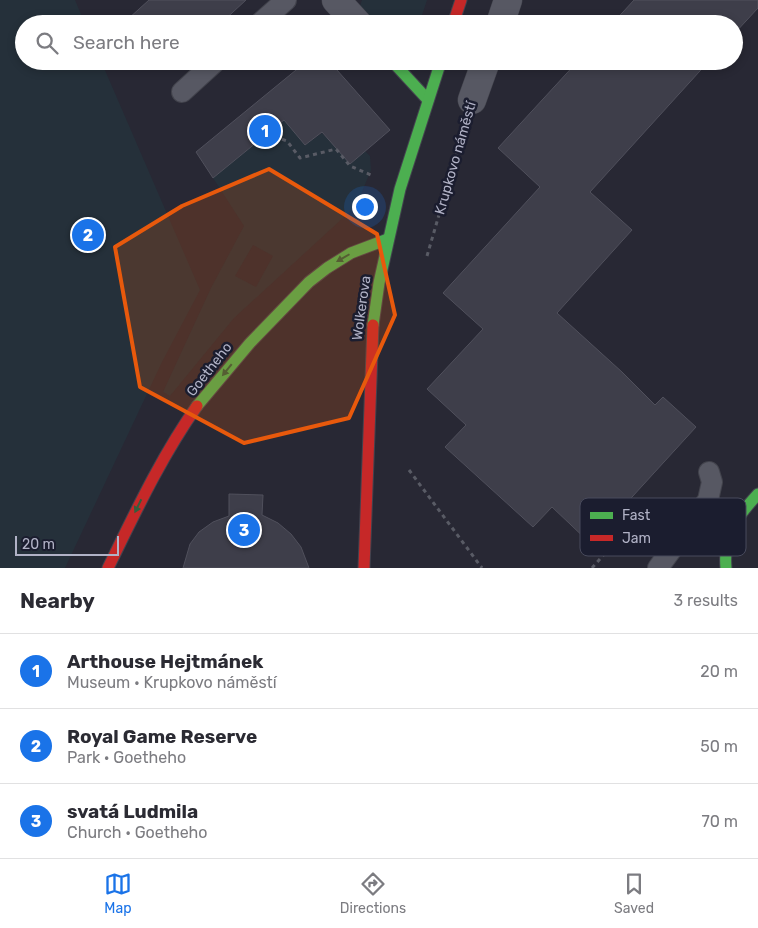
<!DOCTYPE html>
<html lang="en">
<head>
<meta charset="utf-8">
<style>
  body { margin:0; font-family:Rubik,sans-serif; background:#f2f2f3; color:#2b2b33 }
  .scale { position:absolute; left:15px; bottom:12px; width:104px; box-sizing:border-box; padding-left:5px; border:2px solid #b1b2c6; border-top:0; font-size:14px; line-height:18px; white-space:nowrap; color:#b1b2c6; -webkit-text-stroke:4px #1b1d2f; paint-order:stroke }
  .you { position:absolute; left:364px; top:206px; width:18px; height:18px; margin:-12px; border:4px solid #fff; border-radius:50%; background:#1a73e8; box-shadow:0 0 0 8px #1a73e833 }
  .badge { display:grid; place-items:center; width:32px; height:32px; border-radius:50%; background:#1a73e8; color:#fff; font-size:16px; font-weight:700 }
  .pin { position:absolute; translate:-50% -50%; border:2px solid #fff; box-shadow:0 1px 5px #0006 }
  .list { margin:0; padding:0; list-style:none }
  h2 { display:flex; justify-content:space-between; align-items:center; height:65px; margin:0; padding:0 20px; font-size:21px }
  h2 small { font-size:16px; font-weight:400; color:#7c7c81 }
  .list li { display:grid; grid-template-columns:32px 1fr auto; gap:15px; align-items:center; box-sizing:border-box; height:75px; padding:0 20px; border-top:1px solid #e1e1e2 }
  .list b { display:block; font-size:19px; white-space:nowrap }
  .list p { margin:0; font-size:16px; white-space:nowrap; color:#7c7c81 }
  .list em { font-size:16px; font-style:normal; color:#7c7c81 }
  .icon { flex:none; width:28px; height:28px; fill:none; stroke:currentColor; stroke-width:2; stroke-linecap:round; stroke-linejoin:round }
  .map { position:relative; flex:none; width:758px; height:568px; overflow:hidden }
  .search { position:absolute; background:#fff; box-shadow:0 2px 8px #0003; left:15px; right:15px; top:15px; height:55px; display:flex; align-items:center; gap:12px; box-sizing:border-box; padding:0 18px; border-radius:28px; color:#7c7c81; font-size:19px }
  .sheet { height:290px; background:#fff }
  nav { display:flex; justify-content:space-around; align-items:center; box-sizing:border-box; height:70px; border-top:1px solid #e1e1e2; background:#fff; font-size:14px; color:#7c7c81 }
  nav a { display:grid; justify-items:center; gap:2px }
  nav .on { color:#1a73e8 }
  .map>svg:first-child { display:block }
  .green { fill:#25303a; fill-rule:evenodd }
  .building { fill:#3e3e4a; stroke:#50505c }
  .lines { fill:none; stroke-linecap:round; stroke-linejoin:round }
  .lane-casing { stroke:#42434c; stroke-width:22 }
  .street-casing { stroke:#42434c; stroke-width:29 }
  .fast-casing { stroke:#43434e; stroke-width:13 }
  .jam-casing { stroke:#43434e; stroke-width:13 }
  .path { stroke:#595b65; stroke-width:3; stroke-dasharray:4 4; stroke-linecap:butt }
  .lane { stroke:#575863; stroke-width:20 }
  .street { stroke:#575863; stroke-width:28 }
  .fast { stroke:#4caf50; stroke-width:11 }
  .jam { stroke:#c62828; stroke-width:11 }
  .oneway { fill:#315f3e }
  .marked { fill:#e8590c; fill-opacity:0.2; stroke:#e8590c; stroke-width:4; stroke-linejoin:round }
  .labels { text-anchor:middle; stroke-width:5; stroke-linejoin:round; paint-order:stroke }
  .street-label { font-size:14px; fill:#b1b2c6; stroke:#1b1d2f }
  .key { fill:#1b1d2f; stroke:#484a5c; stroke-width:1 }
  .key-label { font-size:14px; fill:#b1b2c6 }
</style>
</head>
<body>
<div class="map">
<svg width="758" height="568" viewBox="0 0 758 568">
  <rect width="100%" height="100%" fill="#282834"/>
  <!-- green -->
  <g class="green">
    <polygon points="0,0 75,0 85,24 24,24 24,61 101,61 200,290 162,362 65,568 0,568"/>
    <polygon points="362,0 427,0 419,24 375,24 360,6"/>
    <path d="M 284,120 L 305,145 L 322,133 L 327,138 L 331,134 L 338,150 L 350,164 L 365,151 L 370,156 L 371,170 L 356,206 L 234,318 L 170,396 L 163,392 L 211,288 L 244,226 L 213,178 ZM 253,245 L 273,256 L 256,287 L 235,276 Z"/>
  </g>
  <!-- building -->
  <g class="building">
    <polygon points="149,0 246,0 220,24 131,24 128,19"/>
    <polygon points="634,0 758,0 758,8 734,34 734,24 612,24"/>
    <polygon points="164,61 178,61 171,68"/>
    <polygon points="307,61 329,61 390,130 350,164 322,132 305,145 284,120 213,178 196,152"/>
    <polygon points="578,61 709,61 590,192 632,230 557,313 622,372 655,405 663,397 696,427 590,543 552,507 533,527 445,447 466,425 427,389 483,329 443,293 540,187 498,148"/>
    <polygon points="229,494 263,495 262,515 278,523 291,534 301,547 309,568 183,568 190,544 199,532 213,522 229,516"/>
  </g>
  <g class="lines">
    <defs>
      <g id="lane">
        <polyline points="259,24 286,0"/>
        <polyline points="182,92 216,61"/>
        <polyline points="658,568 708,500 712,482 709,472"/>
      </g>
      <g id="street">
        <polyline points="336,0 358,24"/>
        <polyline points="500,24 508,0"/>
        <polyline points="472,100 486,61"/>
      </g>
      <g id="fast">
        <polyline points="392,61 428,100"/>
        <polyline points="373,325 379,283 400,189 441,61"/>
        <polyline points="197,406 250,343 309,282 327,268 351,253 388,239"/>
        <path d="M 726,568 C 723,534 736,518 758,494"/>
      </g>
      <g id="jam">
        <polyline points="453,24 461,0"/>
        <path d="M 108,568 C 135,513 161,457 197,406"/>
        <polyline points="364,568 373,325"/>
      </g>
    </defs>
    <!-- lane casing -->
    <use href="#lane" class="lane-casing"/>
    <!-- street casing -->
    <use href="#street" class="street-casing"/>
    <!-- fast casing -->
    <use href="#fast" class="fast-casing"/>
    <!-- jam casing -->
    <use href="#jam" class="jam-casing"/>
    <!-- path -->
    <g class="path">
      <polyline points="267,134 287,141 300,158 336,149 350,166 371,175"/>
      <polyline points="427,256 464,129"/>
      <polyline points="409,470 482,568"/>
      <polyline points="631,524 646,540"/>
      <polyline points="592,568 631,524 618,511"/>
    </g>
    <!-- lane -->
    <use href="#lane" class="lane"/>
    <!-- street -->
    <use href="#street" class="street"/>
    <!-- fast -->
    <use href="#fast" class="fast"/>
    <!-- jam -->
    <use href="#jam" class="jam"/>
  </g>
  <!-- one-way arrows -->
  <defs><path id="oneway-solid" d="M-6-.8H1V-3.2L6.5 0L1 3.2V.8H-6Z" transform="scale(1.25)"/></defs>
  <g class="oneway">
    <use href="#oneway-solid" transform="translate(343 258) rotate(150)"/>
    <use href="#oneway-solid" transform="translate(227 370) rotate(129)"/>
    <use href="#oneway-solid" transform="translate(138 506) rotate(116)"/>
  </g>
  <!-- marked area -->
  <path class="marked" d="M 269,169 L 377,234 L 395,315 L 349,418 L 244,443 L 140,387 L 115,247 L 182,206 Z"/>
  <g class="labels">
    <!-- street labels -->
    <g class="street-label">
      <text transform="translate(455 158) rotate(-74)" y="5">Krupkovo náměstí</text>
      <text transform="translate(361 308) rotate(-82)" y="5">Wolkerova</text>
      <text transform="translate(209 369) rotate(-52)" y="5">Goetheho</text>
    </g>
  </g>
  <!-- legend -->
  <rect x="580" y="498" width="166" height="58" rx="8" class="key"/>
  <rect x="590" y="512" width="23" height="7" fill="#4caf50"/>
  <rect x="590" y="535" width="23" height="6" fill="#c62828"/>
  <g class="key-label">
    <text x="622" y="520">Fast</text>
    <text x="622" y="543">Jam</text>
  </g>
</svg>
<div class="scale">20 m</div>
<div class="you"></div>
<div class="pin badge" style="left:265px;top:131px">1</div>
<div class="pin badge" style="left:88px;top:235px">2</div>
<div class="pin badge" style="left:244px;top:530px">3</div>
<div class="search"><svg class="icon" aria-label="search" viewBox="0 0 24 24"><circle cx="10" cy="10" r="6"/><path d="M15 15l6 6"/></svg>Search here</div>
</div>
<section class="sheet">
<h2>Nearby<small>3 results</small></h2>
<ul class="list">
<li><span class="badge">1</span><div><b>Arthouse Hejtmánek</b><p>Museum · Krupkovo náměstí</p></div><em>20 m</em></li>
<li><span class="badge">2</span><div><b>Royal Game Reserve</b><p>Park · Goetheho</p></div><em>50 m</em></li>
<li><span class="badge">3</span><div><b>svatá Ludmila</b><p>Church · Goetheho</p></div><em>70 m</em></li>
</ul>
</section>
<nav>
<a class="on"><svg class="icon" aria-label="map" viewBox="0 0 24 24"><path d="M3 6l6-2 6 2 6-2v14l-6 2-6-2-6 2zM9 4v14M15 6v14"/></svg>Map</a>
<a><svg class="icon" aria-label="directions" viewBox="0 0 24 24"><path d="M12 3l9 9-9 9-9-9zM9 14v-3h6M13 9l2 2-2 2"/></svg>Directions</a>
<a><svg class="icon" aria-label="saved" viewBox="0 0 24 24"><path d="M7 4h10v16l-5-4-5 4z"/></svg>Saved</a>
</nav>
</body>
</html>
